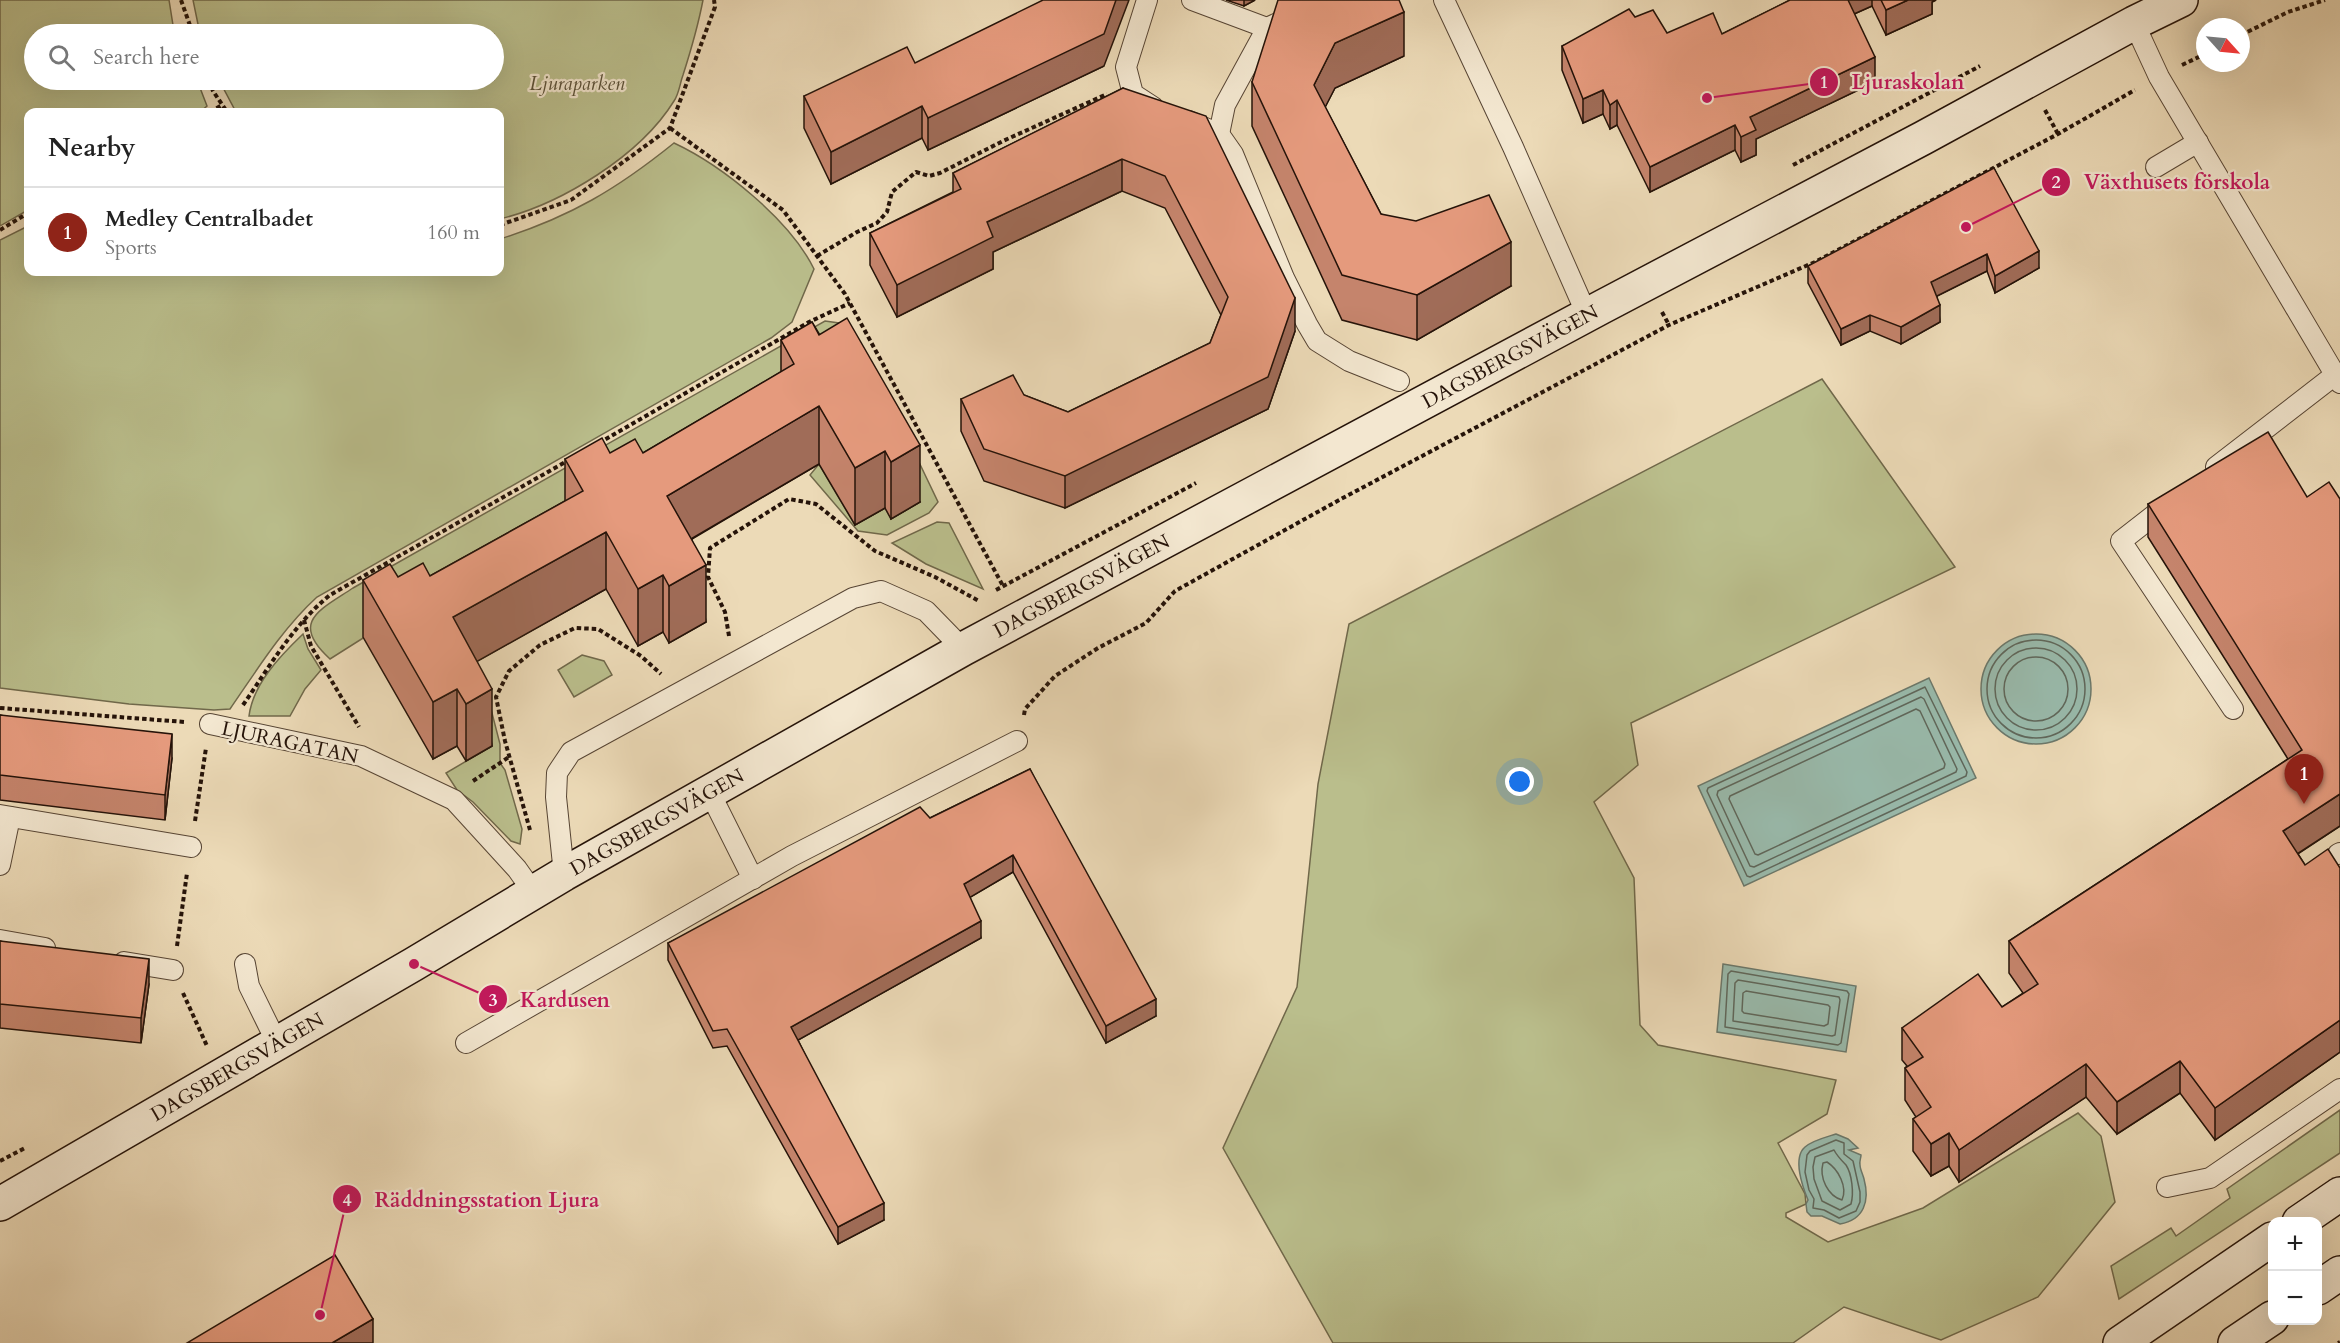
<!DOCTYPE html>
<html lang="en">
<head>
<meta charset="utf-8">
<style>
  body { margin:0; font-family:Cardo,serif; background:#f6f6f6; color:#222 }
  .controls { position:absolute; right:18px; bottom:18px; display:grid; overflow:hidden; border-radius:12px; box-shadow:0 6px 24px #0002 }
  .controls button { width:54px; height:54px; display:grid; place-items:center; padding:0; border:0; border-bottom:2px solid #e0e0e0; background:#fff; color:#222; font:30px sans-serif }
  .compass { position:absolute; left:2196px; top:18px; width:54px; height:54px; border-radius:50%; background:#fff; box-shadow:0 6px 24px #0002; rotate:117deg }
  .you { position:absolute; left:1520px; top:782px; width:21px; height:21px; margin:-15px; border:4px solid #fff; border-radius:50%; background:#1a73e8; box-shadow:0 0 0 9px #1a73e833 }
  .badge { display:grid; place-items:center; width:39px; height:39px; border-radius:50%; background:#8f2418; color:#fff; font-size:20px; font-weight:700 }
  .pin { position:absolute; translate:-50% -50px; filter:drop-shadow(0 2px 3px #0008) }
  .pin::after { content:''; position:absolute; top:32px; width:21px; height:18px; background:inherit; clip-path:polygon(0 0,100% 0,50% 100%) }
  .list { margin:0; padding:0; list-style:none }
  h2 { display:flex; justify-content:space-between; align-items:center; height:78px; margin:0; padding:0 24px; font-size:26px }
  h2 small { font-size:20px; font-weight:400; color:#767676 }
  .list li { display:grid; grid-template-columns:39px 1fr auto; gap:18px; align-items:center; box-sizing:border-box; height:90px; padding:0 24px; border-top:2px solid #e0e0e0 }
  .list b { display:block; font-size:22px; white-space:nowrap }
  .list p { margin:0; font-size:20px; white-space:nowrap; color:#767676 }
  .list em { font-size:20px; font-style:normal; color:#767676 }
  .icon { flex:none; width:33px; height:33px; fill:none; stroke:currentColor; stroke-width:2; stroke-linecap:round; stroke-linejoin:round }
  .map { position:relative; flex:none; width:2340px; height:1343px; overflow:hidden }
  .search { position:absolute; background:#fff; box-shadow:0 6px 24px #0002; left:24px; top:24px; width:480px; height:66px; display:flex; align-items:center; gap:15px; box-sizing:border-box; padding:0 21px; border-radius:33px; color:#767676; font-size:22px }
  .panel { position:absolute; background:#fff; box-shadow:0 6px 24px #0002; left:24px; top:108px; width:480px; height:168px; border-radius:12px }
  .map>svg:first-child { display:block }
  .green { fill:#babe8c; stroke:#70684a; stroke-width:1.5 }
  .water { fill:#99bbad; stroke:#6b786b; stroke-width:1.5 }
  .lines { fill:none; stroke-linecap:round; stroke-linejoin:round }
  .shore { stroke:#5f675b; stroke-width:1.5 }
  .lane-casing { stroke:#574534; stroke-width:22 }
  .secondary-casing { stroke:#251309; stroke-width:36 }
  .path { stroke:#251309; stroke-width:4; stroke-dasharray:4.5 3; stroke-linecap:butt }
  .lane { stroke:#f3e7d0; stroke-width:20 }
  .secondary { stroke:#f3e7d0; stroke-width:33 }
  .wall { fill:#c5846c; stroke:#251309; stroke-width:1.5 }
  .shaded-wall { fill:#a06c58; stroke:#251309; stroke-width:1.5 }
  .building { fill:#e59a7d; stroke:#251309; stroke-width:1.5 }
  .labels { text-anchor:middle; stroke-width:4.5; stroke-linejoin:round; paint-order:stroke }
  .park-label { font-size:20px; font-style:italic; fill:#594f37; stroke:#f3e7d0 }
  .street-label { font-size:20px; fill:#251309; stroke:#f3e7d0 }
  .leader { fill:none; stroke:#c2185b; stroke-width:2 }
  .callout-dot { fill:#c2185b; stroke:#f3e7d0; stroke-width:2 }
  .mark-label { font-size:18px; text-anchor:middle; font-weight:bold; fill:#fff }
  .callout-label { font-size:21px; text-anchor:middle; font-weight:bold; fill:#c2185b; stroke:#f3e7d0; stroke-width:4.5; stroke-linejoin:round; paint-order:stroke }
</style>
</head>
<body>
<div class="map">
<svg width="2340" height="1343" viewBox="0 0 2340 1343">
  <rect width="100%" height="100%" fill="#ecdab7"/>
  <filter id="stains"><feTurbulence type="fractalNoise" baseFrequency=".00333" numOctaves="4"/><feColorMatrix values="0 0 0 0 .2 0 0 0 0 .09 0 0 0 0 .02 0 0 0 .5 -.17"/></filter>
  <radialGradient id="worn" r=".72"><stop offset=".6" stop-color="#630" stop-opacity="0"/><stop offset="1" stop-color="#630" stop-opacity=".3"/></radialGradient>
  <!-- green -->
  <g class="green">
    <polygon points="0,0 169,0 173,25 178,34 34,34 34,80 197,80 207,106 200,112 28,112 28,210 0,226"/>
    <path d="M 193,0 L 703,0 C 698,26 691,50 683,75 C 680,83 679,94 674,101 C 640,156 561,204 500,219 L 500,112 L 236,112 L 219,80 L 494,80 L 494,34 L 200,34 Z"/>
    <path d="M 674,143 C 723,166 790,220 814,269 L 792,322 L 771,338 L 317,597 C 282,629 257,670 230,709 L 214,710 L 129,704 L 0,688 L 0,240 L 28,226 L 28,272 L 500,272 L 500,239 C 570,217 617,189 674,143 Z"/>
    <path d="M 825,321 L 839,323 L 917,458 L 938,502 L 929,513 L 887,535 L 858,531 L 810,475 L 819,464 L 855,525 L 885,508 L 891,519 L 920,502 L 794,421 L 643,510 L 390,621 L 330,659 C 289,622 320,610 353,588 Z"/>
    <polygon points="1822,379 1955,567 1631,723 1638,765 1594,802 1634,878 1640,1025 1658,1045 1836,1080 1827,1114 1778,1143 1805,1194 1806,1204 1786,1213 1786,1217 1828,1242 1923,1208 2078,1113 2101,1136 2115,1202 2038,1297 1941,1340 1844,1307 1793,1343 1333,1343 1223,1148 1297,987 1318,784 1349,624"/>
    <polygon points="937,522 949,523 983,589 926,564 892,543"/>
    <path d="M 303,634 L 308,649 L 321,670 L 305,689 L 290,716 L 249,716 C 253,684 280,656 303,634 Z"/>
    <polygon points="582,655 604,661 612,675 574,697 558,670"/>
    <polygon points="484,682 500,744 500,763 505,770 522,829 520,844 511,841 473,802 457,790 446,773 492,746"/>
    <polygon points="2340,1110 2340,1153 2119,1299 2111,1266 2171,1228 2176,1236 2230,1198 2227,1189"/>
  </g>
  <!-- water -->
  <g class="water">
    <circle cx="2036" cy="689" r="55"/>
    <polygon points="1929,678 1976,778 1744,886 1698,786"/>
    <polygon points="1723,964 1856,986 1846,1052 1717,1032"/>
    <path d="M 1836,1134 L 1848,1139 L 1858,1148 L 1849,1150 L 1861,1155 C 1861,1158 1859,1162 1860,1165 C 1860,1169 1863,1175 1864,1179 C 1870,1201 1864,1220 1840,1224 L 1822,1216 L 1811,1216 L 1807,1212 L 1806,1204 L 1808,1200 C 1803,1188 1792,1158 1805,1147 C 1813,1140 1827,1137 1836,1134 Z"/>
  </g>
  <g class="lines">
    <!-- shore -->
    <g class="shore">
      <circle cx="2036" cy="689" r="49"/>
      <circle cx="2036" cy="689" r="41"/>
      <circle cx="2036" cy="689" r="32"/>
      <polygon points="1925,687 1967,772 1966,776 1750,877 1747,876 1707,791 1708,788"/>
      <polygon points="1921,697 1924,699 1957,769 1956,772 1754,867 1750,866 1717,795 1718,791"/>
      <polygon points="1916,709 1920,711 1945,764 1944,768 1758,855 1755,854 1729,799 1730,796"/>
      <polygon points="1731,971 1847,991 1849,994 1841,1043 1838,1045 1725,1027 1728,974"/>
      <polygon points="1738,980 1839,997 1840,1000 1835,1035 1832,1036 1733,1021 1735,983"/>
      <polygon points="1746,991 1828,1005 1830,1007 1828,1024 1824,1026 1744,1013 1742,1011 1743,993"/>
      <polygon points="1836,1140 1844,1143 1844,1154 1853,1161 1860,1192 1860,1202 1856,1211 1839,1218 1824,1210 1813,1208 1814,1199 1809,1190 1805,1172 1807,1155 1810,1151"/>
      <path d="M 1834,1150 C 1837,1156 1841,1160 1846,1165 C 1852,1174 1854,1193 1851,1204 L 1840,1210 L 1822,1201 L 1814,1179 L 1813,1167 L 1815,1157 Z"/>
      <path d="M 1827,1162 C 1838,1169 1848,1187 1842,1200 C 1828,1196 1819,1178 1823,1163 Z"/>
    </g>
    <defs>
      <g id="lane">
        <polyline points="1147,0 1126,67 1133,94 1153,107"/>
        <polyline points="1192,0 1267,28"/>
        <polyline points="1444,0 1513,147 1587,315"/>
        <polyline points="2134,23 2159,77 2340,383"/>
        <polyline points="1189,121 1219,134 1233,154 1284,278 1307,324 1317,341 1349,361 1399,381"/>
        <polyline points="1219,134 1225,105 1267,28 1327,0"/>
        <polyline points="2156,167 2198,142"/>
        <polyline points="2216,467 2335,375"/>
        <polyline points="2167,505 2121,541 2233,709"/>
        <polyline points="210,724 361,756 454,800 517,869 534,893"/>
        <polyline points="710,793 753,879"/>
        <polyline points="0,815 191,847"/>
        <polyline points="2338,854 2340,853"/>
        <polyline points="0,865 10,817"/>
        <polyline points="564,874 556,797 557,773 571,752 853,598 881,591 926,611 963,649"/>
        <polyline points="0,940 45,948"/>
        <polyline points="124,962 173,970"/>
        <polyline points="245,964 249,986 277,1043"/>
        <polyline points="466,1043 792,856 1017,741"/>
        <polyline points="2167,1187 2210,1178 2340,1089"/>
      </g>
      <g id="secondary">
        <path id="s1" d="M 0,1204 L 414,964 L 564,874 L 963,649 L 1600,308 L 1923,138 L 2134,23 L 2181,0"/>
        <polyline points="2299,1222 2340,1194"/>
        <polyline points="2318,1288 2340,1273"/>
        <polyline points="2120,1343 2272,1239"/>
        <polyline points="2235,1343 2272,1318"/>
      </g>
    </defs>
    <!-- lane casing -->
    <use href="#lane" class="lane-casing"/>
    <!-- secondary casing -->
    <use href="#secondary" class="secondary-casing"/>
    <!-- path -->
    <g class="path">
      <polyline points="181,0 193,34"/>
      <polyline points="2241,35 2288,12 2325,0"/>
      <polyline points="2182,65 2205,54"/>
      <polyline points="209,80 213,91 227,112"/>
      <polyline points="2045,110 2058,134"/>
      <polyline points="210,112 222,105"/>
      <polyline points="670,128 783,210 845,294 1003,586"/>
      <polyline points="1793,165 1980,66"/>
      <polyline points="500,225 571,200 670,128 715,7 714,0"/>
      <polyline points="0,230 28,213"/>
      <polyline points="817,256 857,232 877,223 887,212 892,192 916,172 929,176 940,173 1003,141 1107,94"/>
      <polyline points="1662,312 1669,325"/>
      <polyline points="599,443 809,322 850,303"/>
      <polyline points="996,590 1196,483"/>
      <polyline points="304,620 311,646 359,727"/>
      <polyline points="729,636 725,612 708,577 710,548 789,499 816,504 875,551 935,577 979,601"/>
      <path d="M 243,705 C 270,666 293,625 330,595 L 569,460"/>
      <polyline points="0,708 185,722"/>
      <polyline points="1024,715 1025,709 1055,676 1098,648 1146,623 1175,591 1341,499 1669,325 1815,262 2058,134 2135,90"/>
      <polyline points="473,781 509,757"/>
      <polyline points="195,821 206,748"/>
      <polyline points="530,830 505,741 496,697 509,671 540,645 575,628 598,629 641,656 661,674"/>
      <polyline points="177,946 187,873"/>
      <polyline points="183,993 207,1046"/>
      <polyline points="0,1161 25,1148"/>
      <polyline points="2338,1343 2340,1342"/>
    </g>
    <!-- lane -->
    <use href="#lane" class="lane"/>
    <!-- secondary -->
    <use href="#secondary" class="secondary"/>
  </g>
  <!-- wall -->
  <g class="wall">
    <polygon points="1226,0 1255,0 1244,6"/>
    <polygon points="1790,0 1936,0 1932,2 1932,14 1886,35 1872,6 1854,14 1875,82 1756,139 1756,155 1741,162 1735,150 1650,192 1617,125 1610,129 1603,114 1583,123 1562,70 1562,46 1635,17 1667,33 1722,34"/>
    <polygon points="1404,56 1335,88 1325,107 1381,214 1511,286 1417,340 1342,320 1252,126 1252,82"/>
    <polygon points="915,63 1104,66 928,150 922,138 831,184 804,128 804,96"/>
    <polygon points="1123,88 1295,331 1268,409 1065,508 984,481 961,431 961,399 1024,395 1068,412 1210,343 1221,315 1165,208 1122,191 993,252 993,269 897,317 870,265 870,233 953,192 953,173"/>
    <polygon points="1994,168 2039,268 1995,293 1987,271 1937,296 1940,322 1901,344 1870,331 1841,345 1808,283 1808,266"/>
    <polygon points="812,322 920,502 891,519 885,508 855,525 819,464 692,539 706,622 669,643 663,632 638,646 606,589 477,661 492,746 466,761 457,746 433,759 363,637 363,580 430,576 565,501 565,459 610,453 643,453 781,372 781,340"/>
    <polygon points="2307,497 2340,499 2340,826 2298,854 2305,865 2340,868 2340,1052 2215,1140 2180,1093 2117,1134 2086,1097 1959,1182 1949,1166 1931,1176 1913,1151 1913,1119 1916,1117 1905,1100 1905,1068 1907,1066 1902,1060 1902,1028 2002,1007 2023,993 2009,973 2009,941 2288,759 2148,537 2148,504"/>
    <polygon points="0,715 172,758 165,820 0,800"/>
    <polygon points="1030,769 1156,1016 1106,1043 1013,872 970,897 981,938 798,1040 884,1220 838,1244 727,1046 713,1048 668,960 668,943 930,818"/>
    <polygon points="0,941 149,984 141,1043 0,1028"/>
  </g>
  <!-- shaded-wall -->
  <g class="shaded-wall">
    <polygon points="1116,0 1129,0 1104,66 928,150 928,118"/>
    <polygon points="1244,0 1255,0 1244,6"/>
    <polygon points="1845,0 1872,0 1872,6 1845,18"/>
    <polygon points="1908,0 1936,0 1932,2 1932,14 1886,35 1886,10"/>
    <polygon points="1404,12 1404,56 1335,88 1314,129 1314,85 1335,43"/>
    <polygon points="1875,57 1875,82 1756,139 1756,155 1741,162 1741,137 1750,117"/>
    <polygon points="1603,90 1603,114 1583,123 1583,99"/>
    <polygon points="1617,100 1617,125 1610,129 1610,105"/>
    <polygon points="922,106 922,138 831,184 831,152"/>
    <polygon points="1735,125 1735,150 1650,192 1650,167"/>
    <polygon points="1122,159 1122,191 993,252 993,269 897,317 897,285 987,222"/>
    <polygon points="1511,242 1511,286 1417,340 1417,295"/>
    <polygon points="2039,251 2039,268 1995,293 1995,276"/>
    <polygon points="1987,254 1987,271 1931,299 1931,282"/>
    <polygon points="1295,298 1295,331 1268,409 1065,508 1065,476"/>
    <polygon points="1940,305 1940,322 1901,344 1901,327"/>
    <polygon points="1870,315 1870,331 1841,345 1841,329"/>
    <polygon points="819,406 819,464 667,553 667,496"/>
    <polygon points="920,445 920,502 891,519 891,462"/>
    <polygon points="885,451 885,508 855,525 855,468"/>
    <polygon points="606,532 606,589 453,675 453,617"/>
    <polygon points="706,565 706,622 669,643 669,586"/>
    <polygon points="663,575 663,632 638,646 638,589"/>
    <polygon points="457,689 457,746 433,759 433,702"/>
    <polygon points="492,689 492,746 466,761 466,704"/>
    <polygon points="172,734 172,758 165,820 165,795"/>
    <polygon points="2340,794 2340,826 2283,863 2283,831"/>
    <polygon points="1013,855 1013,872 964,901 964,884"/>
    <polygon points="981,921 981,938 791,1044 791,1027"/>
    <polygon points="149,959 149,984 141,1043 141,1018"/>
    <polygon points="1156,999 1156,1016 1106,1043 1106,1026"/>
    <polygon points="2340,1020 2340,1052 2215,1140 2215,1108"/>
    <polygon points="2180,1061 2180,1093 2117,1134 2117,1102"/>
    <polygon points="2086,1064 2086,1097 1959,1182 1959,1150"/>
    <polygon points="1949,1133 1949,1166 1931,1176 1931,1144"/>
    <polygon points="884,1203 884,1220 838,1244 838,1227"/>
    <polygon points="373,1319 373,1343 332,1343"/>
  </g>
  <!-- building -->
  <g class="building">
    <polygon points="1043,0 1116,0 1104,34 928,118 922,106 831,152 804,96 907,47 915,63"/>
    <polygon points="1278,0 1399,0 1404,12 1335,43 1314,85 1381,214 1416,221 1489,195 1511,242 1417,295 1342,275 1252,82"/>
    <polygon points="1790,0 1848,0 1875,57 1750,117 1756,130 1741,137 1735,125 1650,167 1617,100 1610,105 1603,90 1583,99 1562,46 1629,9 1635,17 1653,10 1667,33 1713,13 1722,34"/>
    <polygon points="1881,0 1908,0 1886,10"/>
    <polygon points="1123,88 1206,116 1295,298 1268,377 1065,476 984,449 961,399 1013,375 1024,395 1068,412 1210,343 1228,297 1165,176 1122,159 987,222 993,237 897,285 870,233 961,189 953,173"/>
    <polygon points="1994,168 2039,251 1995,276 1987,254 1931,282 1940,305 1901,327 1870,315 1841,329 1808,266"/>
    <polygon points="847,318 920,445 891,462 885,451 855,468 819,406 667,496 706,565 669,586 663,575 638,589 606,532 453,617 492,689 466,704 457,689 433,702 363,580 390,564 398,577 423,563 430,576 583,491 565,459 602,438 610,453 635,439 643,453 794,364 781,340 812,322 819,335"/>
    <polygon points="2268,432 2307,497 2329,482 2340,499 2340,794 2283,831 2305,865 2328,849 2340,868 2340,1020 2215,1108 2180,1061 2117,1102 2086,1064 1959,1150 1949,1133 1931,1144 1913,1119 1931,1107 1905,1068 1923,1057 1902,1028 1978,974 2002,1007 2038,984 2009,941 2302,750 2148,504"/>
    <polygon points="0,715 172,734 165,795 0,775"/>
    <polygon points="1030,769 1156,999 1106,1026 1013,855 964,884 981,921 791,1027 884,1203 838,1227 727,1029 713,1031 668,943 920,807 930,818"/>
    <polygon points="0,941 149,959 141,1018 0,1004"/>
    <polygon points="335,1255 373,1319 332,1343 187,1343"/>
  </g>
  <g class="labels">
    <!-- park labels -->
    <g class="park-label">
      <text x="577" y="90">Ljuraparken</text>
    </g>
    <!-- street labels -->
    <g class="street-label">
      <text dy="7" stroke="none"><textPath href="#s1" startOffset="1732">DAGSBERGSVÄGEN</textPath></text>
      <text dy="7" stroke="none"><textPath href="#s1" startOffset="1246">DAGSBERGSVÄGEN</textPath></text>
      <text transform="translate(290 742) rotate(12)" y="7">LJURAGATAN</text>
      <text dy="7" stroke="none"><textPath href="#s1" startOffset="760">DAGSBERGSVÄGEN</textPath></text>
      <text dy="7" stroke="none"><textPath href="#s1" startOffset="274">DAGSBERGSVÄGEN</textPath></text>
    </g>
  </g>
  <!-- callouts -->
  <path class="leader" d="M1707 98L1824 82M1966 227L2056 182M414 964L493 999M320 1315L347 1199"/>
  <g class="callout-dot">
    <circle cx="1707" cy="98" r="6"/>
    <circle cx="1966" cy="227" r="6"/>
    <circle cx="414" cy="964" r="6"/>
    <circle cx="320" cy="1315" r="6"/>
    <circle cx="1824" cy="82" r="15"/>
    <circle cx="2056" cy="182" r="15"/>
    <circle cx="493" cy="999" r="15"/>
    <circle cx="347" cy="1199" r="15"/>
  </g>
  <g class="mark-label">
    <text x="1824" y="88">1</text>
    <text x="2056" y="188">2</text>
    <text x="493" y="1006">3</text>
    <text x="347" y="1206">4</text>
  </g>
  <g class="callout-label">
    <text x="1908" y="89">Ljuraskolan</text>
    <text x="2177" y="189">Växthusets förskola</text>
    <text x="565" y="1007">Kardusen</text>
    <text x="487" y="1207">Räddningsstation Ljura</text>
  </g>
  <rect width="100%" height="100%" filter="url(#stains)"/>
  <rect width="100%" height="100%" fill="url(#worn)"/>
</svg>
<div class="controls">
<button>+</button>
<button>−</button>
</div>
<svg class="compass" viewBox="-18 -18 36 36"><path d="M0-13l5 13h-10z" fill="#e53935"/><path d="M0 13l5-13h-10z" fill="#767676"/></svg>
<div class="you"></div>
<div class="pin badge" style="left:2304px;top:804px">1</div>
<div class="search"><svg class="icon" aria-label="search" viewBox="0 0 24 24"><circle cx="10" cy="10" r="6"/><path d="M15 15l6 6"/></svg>Search here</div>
<section class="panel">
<h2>Nearby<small></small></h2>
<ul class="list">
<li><span class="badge">1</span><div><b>Medley Centralbadet</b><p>Sports</p></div><em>160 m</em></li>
</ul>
</section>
</div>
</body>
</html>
